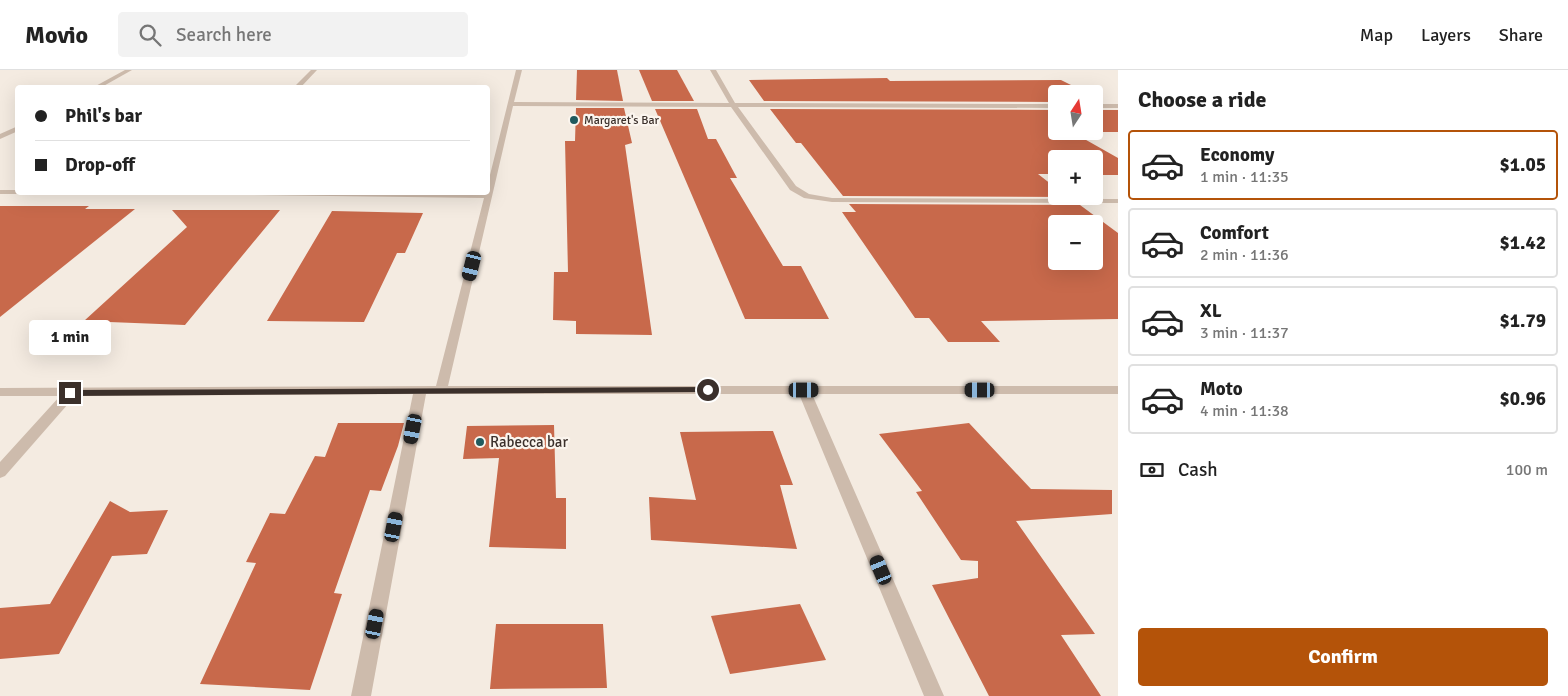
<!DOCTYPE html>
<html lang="en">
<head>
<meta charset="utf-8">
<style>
  :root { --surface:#fff; --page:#f2f2f2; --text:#222; --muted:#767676; --line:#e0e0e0; --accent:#b45309 }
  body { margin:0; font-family:Signika,sans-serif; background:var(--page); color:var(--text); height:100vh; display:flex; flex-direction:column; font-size:19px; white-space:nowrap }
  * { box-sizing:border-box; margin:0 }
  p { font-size:16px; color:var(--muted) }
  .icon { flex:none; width:28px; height:28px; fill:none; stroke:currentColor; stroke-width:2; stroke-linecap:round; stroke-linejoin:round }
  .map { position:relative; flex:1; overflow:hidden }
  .panel { display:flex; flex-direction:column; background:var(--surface); width:450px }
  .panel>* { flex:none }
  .top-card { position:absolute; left:15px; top:15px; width:475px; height:110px; border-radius:5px; box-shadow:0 5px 20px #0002; display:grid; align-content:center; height:110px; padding:0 20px; background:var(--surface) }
  .needle { width:32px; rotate:12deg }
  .buttons { position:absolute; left:1048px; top:15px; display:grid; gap:10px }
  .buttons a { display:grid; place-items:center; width:55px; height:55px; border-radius:5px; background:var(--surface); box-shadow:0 5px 20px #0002; font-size:25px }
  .end { position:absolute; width:22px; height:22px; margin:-11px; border:6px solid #3b302b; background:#fff; box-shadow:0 0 0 2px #fff }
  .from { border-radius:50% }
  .bubble { position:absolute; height:35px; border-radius:5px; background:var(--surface); box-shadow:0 5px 20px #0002; font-size:16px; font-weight:700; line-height:35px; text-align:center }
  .car { position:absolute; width:15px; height:30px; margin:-15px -8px; border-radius:6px; box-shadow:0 0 4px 1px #0007; background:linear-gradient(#222 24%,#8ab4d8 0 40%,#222 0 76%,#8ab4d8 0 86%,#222 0) }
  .top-card b { display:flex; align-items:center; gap:18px; height:48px; font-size:19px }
  .top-card b+b { border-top:1px solid var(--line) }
  .top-card i { width:12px; height:12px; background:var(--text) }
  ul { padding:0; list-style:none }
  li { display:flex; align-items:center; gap:15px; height:70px; margin:0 10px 8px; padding:0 10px; border:2px solid var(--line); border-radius:5px }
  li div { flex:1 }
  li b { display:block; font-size:19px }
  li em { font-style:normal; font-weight:700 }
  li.on { border-color:var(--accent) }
  li>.icon { width:45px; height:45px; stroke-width:1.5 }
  h2 { padding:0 20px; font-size:22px; line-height:60px }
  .pay { display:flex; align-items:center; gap:12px; height:55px; padding:0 20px; font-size:19px }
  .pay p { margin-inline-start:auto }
  .cta { display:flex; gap:10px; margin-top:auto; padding:10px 20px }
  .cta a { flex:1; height:58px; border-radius:5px; background:var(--accent); color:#fff; font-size:20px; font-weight:700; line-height:58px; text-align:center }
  header { display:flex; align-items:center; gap:30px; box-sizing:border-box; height:70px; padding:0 25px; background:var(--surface); border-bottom:1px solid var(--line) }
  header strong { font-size:24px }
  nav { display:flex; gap:28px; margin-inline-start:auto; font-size:18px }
  .search { width:350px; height:45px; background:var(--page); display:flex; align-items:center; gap:12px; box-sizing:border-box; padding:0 18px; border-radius:5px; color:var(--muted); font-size:19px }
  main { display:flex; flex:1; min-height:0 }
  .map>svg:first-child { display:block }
</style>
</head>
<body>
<header>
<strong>Movio</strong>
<div class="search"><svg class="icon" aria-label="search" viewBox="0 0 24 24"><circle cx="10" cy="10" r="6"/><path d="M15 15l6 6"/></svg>Search here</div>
<nav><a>Map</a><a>Layers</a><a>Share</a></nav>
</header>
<main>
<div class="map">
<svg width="1118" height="626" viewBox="0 0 1118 626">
  <rect width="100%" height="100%" fill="#f4ebe1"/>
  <!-- building -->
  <g fill="#c8694b" fill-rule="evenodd">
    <polygon points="577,0 617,0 623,31 576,30"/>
    <polygon points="639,0 677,0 694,31 652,31"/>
    <polygon points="887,8 890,11 1061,10 1089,24 1056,24 1056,32 764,31 749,10"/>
    <polygon points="576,38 624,38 632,73 625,75 652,265 576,264 576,251 553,250 554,202 568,202 565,71 575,71"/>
    <polygon points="655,39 697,39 708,69 716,69 737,108 730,108 783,196 801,196 829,249 745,249"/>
    <polygon points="770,39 1056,40 1056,61 1094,61 1094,40 1118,40 1118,62 1072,62 1118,88 1118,105 1094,105 1094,89 1056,89 1056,104 1038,104 1056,118 1056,126 1069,127 843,126 801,73 796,73"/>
    <path d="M 849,134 L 1080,135 L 1118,163 L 1118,249 L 981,251 L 1000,272 L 948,272 L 929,248 L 915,248 L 842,142 L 856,142 ZM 1056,154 L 1094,154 L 1094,191 L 1056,191 Z"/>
    <polygon points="0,136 89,136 85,139 135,139 0,247"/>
    <polygon points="172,140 280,140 185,255 84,251 187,157"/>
    <polygon points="332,141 423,143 405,183 397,183 364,252 267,251"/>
    <polygon points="338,353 404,353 398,376 381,421 370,420 334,523 342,524 310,620 200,614 256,493 246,492 270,443 285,444 315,386 325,387"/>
    <polygon points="969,353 1031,419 1112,420 1112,444 1016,451 1095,564 1061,565 1101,626 989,626 932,515 978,508 978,491 961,490 916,422 922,421 879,364"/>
    <polygon points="554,355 556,428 566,428 566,479 489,477 499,388 463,389 467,356"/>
    <polygon points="773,361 793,415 780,415 797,479 651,470 649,427 696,430 680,362"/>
    <polygon points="110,431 130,442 168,440 147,484 112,486 59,584 0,589 0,538 50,534"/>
    <polygon points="800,534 826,590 730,604 711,546"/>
    <polygon points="496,554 603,554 607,618 490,619"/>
  </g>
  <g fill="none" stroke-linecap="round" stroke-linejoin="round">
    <!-- minor -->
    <g fill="#cdbbac" fill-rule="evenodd">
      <polygon points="125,0 132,0 100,18 92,18"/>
      <polygon points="311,0 317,0 300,18 293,18"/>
      <polygon points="516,0 522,0 514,32 729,33 710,0 716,0 735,33 1056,34 1056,38 738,37 796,116 809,124 832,128 1118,129 1118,133 832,132 804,128 790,120 731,37 513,36 448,316 1118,316 1118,324 812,324 944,626 924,626 799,324 426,324 371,626 351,626 413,324 75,326 5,406 0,408 0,392 60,326 0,326 0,318 436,316 484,128 184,124 180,122 485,123 488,122 488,113"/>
      <rect x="1094" y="34" width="24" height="4"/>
      <polygon points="18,56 18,61 0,69 0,64"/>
      <polygon points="0,120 18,120 18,122 22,122 18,124 0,124"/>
    </g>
  </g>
  <!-- route -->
  <polygon fill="#3b302b" points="708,317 712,320 711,322 70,326 66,323 70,320"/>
  <!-- markers -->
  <g fill="#1f5a5e" stroke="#fbf5ee" stroke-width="2">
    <circle cx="574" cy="50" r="5"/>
    <circle cx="480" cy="372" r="5"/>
  </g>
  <g text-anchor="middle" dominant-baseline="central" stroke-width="4.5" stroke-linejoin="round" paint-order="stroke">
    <!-- far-poi labels -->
    <g font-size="12" fill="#3b302b" stroke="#fbf5ee" text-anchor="start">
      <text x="584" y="50">Margaret's Bar</text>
    </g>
    <!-- poi labels -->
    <g font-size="15" fill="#3b302b" stroke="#fbf5ee" text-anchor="start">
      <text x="490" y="372">Rabecca bar</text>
    </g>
  </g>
</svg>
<div class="buttons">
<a><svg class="needle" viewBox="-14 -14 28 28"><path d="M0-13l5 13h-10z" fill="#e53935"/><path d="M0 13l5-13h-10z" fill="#767676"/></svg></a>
<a>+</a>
<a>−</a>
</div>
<i class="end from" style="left:708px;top:320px"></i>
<i class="end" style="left:70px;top:323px"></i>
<div class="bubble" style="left:29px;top:250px;width:82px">1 min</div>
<i class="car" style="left:472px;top:196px;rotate:194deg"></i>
<i class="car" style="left:804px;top:320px;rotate:90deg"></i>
<i class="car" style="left:980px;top:320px;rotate:270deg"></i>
<i class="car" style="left:413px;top:359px;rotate:191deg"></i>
<i class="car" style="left:394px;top:457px;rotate:11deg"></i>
<i class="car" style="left:881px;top:500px;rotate:337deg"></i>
<i class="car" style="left:375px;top:554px;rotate:11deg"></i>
<div class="top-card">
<b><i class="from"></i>Phil's bar</b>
<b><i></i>Drop-off</b>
</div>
</div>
<section class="panel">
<h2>Choose a ride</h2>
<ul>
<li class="on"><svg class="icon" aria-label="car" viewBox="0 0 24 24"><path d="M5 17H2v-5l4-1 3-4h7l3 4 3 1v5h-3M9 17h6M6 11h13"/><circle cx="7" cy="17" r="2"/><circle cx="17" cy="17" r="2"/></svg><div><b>Economy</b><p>1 min · 11:35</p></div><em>$1.05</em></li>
<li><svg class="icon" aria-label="car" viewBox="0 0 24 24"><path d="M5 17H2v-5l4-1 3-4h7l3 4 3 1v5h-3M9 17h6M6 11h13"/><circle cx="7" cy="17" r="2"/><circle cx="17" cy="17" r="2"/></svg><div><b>Comfort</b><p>2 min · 11:36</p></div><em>$1.42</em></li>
<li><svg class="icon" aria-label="car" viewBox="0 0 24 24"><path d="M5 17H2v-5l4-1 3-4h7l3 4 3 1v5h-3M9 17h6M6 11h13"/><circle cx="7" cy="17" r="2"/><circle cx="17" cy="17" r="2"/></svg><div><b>XL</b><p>3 min · 11:37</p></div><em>$1.79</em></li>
<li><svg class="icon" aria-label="car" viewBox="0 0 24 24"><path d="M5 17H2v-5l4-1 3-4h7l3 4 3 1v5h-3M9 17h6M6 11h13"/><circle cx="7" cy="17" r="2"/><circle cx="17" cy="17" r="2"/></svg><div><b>Moto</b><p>4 min · 11:38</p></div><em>$0.96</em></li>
</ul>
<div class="pay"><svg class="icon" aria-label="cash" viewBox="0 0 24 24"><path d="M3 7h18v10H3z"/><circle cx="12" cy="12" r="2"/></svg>Cash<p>100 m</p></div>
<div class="cta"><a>Confirm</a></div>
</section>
</main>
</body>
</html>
